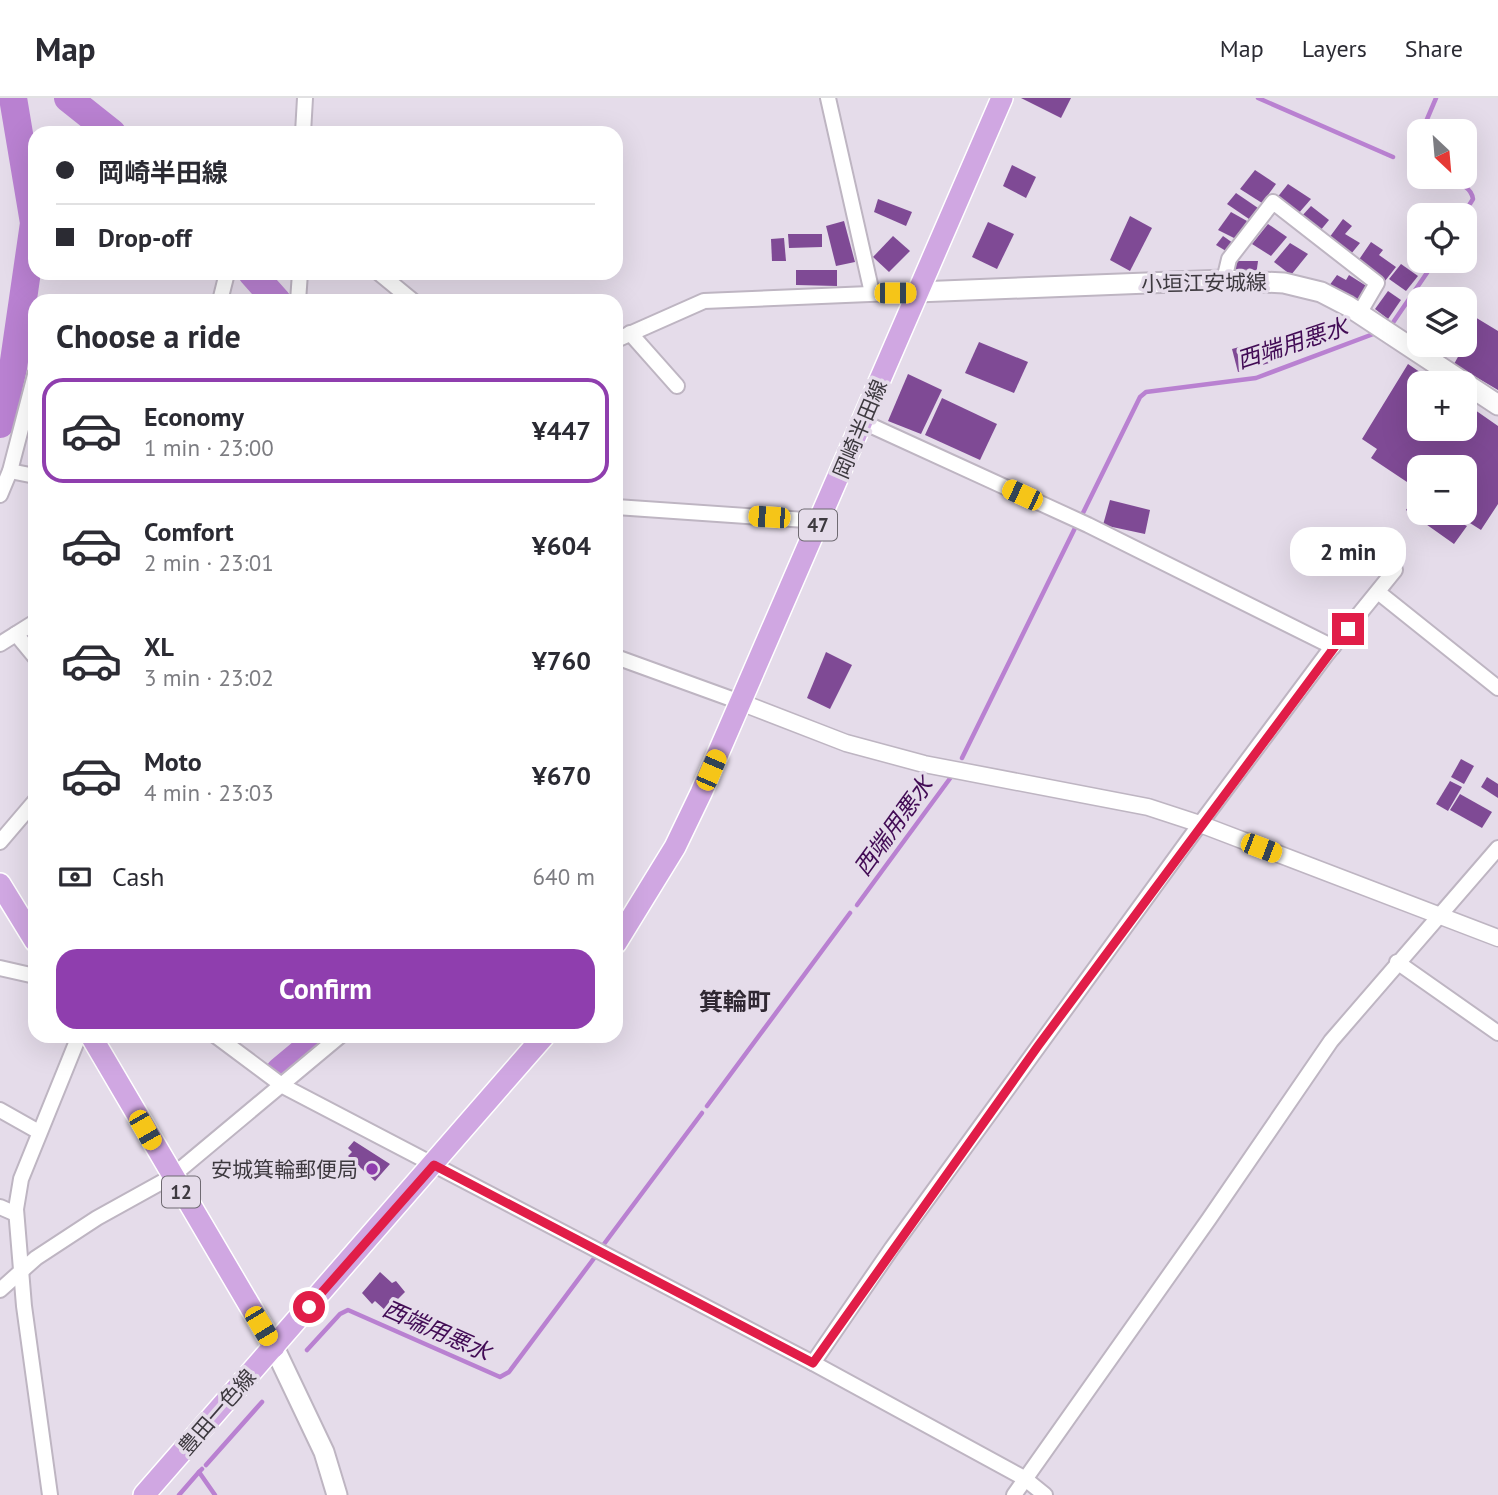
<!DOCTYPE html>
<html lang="en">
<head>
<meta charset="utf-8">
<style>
  :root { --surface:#fff; --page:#f7f7f7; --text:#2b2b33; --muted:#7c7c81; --line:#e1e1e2; --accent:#8f3eae }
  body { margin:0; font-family:"PT Sans","Noto Sans JP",sans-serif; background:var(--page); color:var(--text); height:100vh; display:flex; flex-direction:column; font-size:26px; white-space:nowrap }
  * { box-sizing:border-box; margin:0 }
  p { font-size:23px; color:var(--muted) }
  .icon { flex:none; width:38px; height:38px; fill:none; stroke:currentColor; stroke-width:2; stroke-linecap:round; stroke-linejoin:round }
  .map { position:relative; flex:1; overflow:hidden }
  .drawer { position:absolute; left:28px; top:196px; width:595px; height:749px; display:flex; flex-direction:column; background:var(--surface); border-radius:21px; box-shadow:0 7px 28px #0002 }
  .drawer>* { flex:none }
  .hud { position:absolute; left:28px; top:28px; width:595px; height:154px; border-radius:21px; box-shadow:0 7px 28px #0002; display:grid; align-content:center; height:154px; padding:0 28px; background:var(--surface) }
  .needle { width:46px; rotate:154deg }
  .tools { position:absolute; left:1407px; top:21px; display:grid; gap:14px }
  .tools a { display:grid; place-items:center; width:70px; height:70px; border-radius:14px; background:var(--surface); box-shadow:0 7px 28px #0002; font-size:35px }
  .end { position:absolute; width:32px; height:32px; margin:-16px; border:9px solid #e11d48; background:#fff; box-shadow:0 0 0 4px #fff }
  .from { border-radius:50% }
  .bubble { position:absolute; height:49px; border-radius:21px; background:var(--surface); box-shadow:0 7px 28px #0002; font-size:23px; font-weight:700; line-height:49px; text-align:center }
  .car { position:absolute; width:21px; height:42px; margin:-21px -10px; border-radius:9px; box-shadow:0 0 5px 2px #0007; background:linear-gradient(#f5c518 24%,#345 0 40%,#f5c518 0 76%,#345 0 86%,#f5c518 0) }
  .hud b { display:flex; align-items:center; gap:24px; height:66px; font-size:26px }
  .hud b+b { border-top:2px solid var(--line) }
  .hud i { width:18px; height:18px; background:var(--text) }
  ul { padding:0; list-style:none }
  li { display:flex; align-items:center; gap:21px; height:105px; margin:0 14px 10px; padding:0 14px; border:4px solid transparent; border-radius:21px }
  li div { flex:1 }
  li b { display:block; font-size:26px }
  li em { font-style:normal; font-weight:700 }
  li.selected { border-color:var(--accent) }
  li>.icon { width:63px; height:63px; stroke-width:1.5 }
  h2 { padding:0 28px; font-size:32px; line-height:84px }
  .pay { display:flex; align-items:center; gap:18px; height:77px; padding:0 28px; font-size:26px }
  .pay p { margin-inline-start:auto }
  .primary-button { display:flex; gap:14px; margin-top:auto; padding:14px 28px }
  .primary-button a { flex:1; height:80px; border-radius:21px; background:var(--accent); color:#fff; font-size:28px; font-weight:700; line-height:80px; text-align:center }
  header { display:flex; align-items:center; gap:42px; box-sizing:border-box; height:98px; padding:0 35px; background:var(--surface); border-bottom:2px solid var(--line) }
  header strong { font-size:33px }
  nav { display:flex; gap:38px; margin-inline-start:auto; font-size:24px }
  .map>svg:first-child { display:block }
</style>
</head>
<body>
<header>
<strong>Map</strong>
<nav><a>Map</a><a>Layers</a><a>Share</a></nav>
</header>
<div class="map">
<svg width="1498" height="1397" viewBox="0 0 1498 1397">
  <rect width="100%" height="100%" fill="#e5dcea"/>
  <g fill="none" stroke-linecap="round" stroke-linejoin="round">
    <!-- stream -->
    <g stroke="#b981d1" stroke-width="4.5">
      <polyline points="1258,0 1393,59"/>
      <polyline points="1422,33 1436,0"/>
      <polyline points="1419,39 1411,58 1419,68"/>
      <path d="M 1443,79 C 1455,84 1471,87 1473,101 L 1463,117"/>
      <polyline points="1390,229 1435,163"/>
      <polyline points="1081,419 1140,299 1146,294 1256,280 1376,235"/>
      <polyline points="962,660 1076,428"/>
      <polyline points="857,807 954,675"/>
      <polyline points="707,1008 850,815"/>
      <polyline points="604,1146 702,1015"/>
      <polyline points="307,1252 340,1216 348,1212 500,1279 509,1274 595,1159"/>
      <polyline points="206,1367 262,1304"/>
      <polyline points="202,1371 199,1374 215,1397"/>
      <polyline points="179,1397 199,1374"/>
    </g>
    <!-- river -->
    <g stroke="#b981d1" stroke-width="28">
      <polyline points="68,0 112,35"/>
      <polyline points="252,175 277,203"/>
      <polyline points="0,326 13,270 34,125 13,0"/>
      <polyline points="280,973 322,938"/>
    </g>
  </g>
  <!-- building -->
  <g fill="#7f4a95">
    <polygon points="1021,0 1071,0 1061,20"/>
    <polygon points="1012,67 1036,79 1026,100 1003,88"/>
    <polygon points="1255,72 1276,86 1262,105 1240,91"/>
    <polygon points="1288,86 1311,101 1298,116 1276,101"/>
    <polygon points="1236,95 1258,110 1249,121 1227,106"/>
    <polygon points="878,101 912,114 906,128 874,114"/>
    <polygon points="1311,108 1329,122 1320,133 1301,119"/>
    <polygon points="1231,114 1247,123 1236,141 1218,132"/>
    <polygon points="1130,118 1152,130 1130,173 1110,162"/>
    <polygon points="1343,121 1352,128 1345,136 1360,145 1351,156 1329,140"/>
    <polygon points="844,123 855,164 836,168 826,128"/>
    <polygon points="988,124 1014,136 997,171 972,159"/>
    <polygon points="1268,126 1287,139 1271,158 1252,146"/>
    <polygon points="788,136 822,136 822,149 789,150"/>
    <polygon points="893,138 910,153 889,174 873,159"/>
    <polygon points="1223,138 1233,145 1226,153 1216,147"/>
    <polygon points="784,140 786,163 772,163 771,141"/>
    <polygon points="1371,144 1383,152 1379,157 1396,169 1385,183 1358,163"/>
    <polygon points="1290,145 1308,156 1291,177 1274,164"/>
    <polygon points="1233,163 1258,163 1256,178 1232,178"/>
    <polygon points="1401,166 1418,178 1406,193 1389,181"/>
    <polygon points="796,172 837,172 837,188 796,187"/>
    <polygon points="1337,177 1346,182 1349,177 1368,189 1356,206 1326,192"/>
    <polygon points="1388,193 1401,202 1388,221 1375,211"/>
    <polygon points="1465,213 1498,233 1498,292 1454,266 1468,241 1465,239"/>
    <polygon points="1419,222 1419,247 1436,247 1430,256 1407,240"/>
    <polygon points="1268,241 1276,263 1238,274 1232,251"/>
    <polygon points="979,244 1028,264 1014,295 965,275"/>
    <polygon points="1408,266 1436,285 1419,285 1419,331 1465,331 1465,305 1498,328 1498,406 1481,432 1462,420 1459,424 1467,428 1454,446 1406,412 1417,397 1419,415 1445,415 1453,420 1456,415 1465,415 1465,369 1419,369 1419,392 1371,360 1377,351 1362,341"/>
    <polygon points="908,276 942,292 921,336 888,323"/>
    <polygon points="942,300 997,326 980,362 925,337"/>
    <polygon points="1110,402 1150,412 1145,436 1103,427"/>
    <polygon points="826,554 852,567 830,611 807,600"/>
    <polygon points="1461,661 1474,668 1464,686 1451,679"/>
    <polygon points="1487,679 1498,686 1498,700 1481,689"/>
    <polygon points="1450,683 1462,689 1448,713 1436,706"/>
    <polygon points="1460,696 1492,714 1482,730 1450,712"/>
    <polygon points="354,1043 390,1066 375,1083 348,1058 352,1054 348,1050"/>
    <polygon points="380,1174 392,1185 396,1183 405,1194 386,1213 375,1203 372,1206 362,1195"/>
  </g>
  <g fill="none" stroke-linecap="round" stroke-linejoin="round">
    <defs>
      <g id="minor">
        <polyline points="828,0 872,195"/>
        <polyline points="303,35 305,0"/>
        <polyline points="379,175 413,203"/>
        <polyline points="1224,182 1229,161 1273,104 1377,185 1360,214"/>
        <polyline points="220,203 227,175"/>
        <polyline points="298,203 300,175"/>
        <polyline points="630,235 677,288"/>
        <polyline points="616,242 704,203 917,194"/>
        <polyline points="863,324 1088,427 1333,549"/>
        <polyline points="10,373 35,378"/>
        <polyline points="0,397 10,373 35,277"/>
        <polyline points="616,409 820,423"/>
        <polyline points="1378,494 1498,590"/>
        <polyline points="16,536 35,559"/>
        <polyline points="0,546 35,524"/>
        <polyline points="616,559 740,604"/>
        <polyline points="0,744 35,703"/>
        <polyline points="1397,864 1498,935"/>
        <polyline points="0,870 35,878"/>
        <polyline points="216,938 283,988 813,1265 1024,1380 1045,1397"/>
        <polyline points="0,1012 39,1034"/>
        <polyline points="0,1109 16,1116"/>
        <polyline points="0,1192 36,1160 97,1120 171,1079 340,938"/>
        <polyline points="813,1265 892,1150 1200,726 1326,557 1395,472"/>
        <polyline points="50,1397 24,1208 16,1111 21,1081 79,938"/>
        <polyline points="1014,1397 1209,1121 1331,943 1498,750"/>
      </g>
      <polyline id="tertiary" points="740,604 846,645 924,666 1148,709 1200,726 1498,840"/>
      <g id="secondary">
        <polyline points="917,194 1224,182 1284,185 1321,194 1348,208 1498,307"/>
        <polyline points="274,1249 324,1354 337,1397"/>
      </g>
      <g id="primary">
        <polyline points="0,786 35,843"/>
        <polyline points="616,845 675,749 701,695 1002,0"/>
        <polyline points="91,938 274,1249"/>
        <polyline points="144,1397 544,938"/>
      </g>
    </defs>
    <!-- minor casing -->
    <use href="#minor" stroke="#beb5c2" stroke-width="18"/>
    <!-- tertiary casing -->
    <use href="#tertiary" stroke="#beb5c2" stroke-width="19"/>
    <!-- secondary casing -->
    <use href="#secondary" stroke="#beb5c2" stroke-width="23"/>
    <!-- primary casing -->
    <use href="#primary" stroke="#fff" stroke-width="24"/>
    <!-- minor -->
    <use href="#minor" stroke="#fff" stroke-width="14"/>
    <!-- tertiary -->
    <use href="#tertiary" stroke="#fff" stroke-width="16"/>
    <!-- secondary -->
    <use href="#secondary" stroke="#fff" stroke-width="19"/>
    <!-- primary -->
    <use href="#primary" stroke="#d0a7e2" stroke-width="21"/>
  </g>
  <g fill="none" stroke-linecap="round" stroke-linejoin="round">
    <!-- route -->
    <polyline stroke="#e11d48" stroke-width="9" points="309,1209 434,1067 813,1265 1038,948 1348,531"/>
  </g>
  <!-- markers -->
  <circle fill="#8f3eae" stroke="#e5dcea" stroke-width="2.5" cx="372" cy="1071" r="7"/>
  <g text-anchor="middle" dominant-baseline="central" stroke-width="7" stroke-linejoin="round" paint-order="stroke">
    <!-- shield labels -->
    <g fill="#e5dcea" stroke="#6f6a72" stroke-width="2">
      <rect x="799" y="411.5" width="38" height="31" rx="5"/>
      <rect x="162" y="1078.5" width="38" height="31" rx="5"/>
    </g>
    <g font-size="19" font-weight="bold" fill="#3d393f">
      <text x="818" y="427">47</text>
      <text x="181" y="1094">12</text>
    </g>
    <!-- street labels -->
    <g font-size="21" fill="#3d393f" stroke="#e5dcea">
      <text transform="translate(1204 185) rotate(-1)">小垣江安城線</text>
      <text transform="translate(860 331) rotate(-67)">岡崎半田線</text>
      <text transform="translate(217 1314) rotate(-49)">豊田一色線</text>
    </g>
    <!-- poi labels -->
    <g font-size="21" fill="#3d393f" stroke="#e5dcea" text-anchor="end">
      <text x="358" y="1071">安城箕輪郵便局</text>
    </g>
    <!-- water labels -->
    <g font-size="23" font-style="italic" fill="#420b55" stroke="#e5dcea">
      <text transform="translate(1292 245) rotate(-18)">西端用悪水</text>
      <text transform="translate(893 728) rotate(-54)">西端用悪水</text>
      <text transform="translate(437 1232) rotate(24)">西端用悪水</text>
    </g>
    <!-- quarter labels -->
    <g font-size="24" font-weight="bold" fill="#2f2832" stroke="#e5dcea">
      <text x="735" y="903">箕輪町</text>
    </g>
  </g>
</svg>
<div class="tools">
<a><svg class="needle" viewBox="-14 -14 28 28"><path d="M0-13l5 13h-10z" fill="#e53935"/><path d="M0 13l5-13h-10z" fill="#7c7c81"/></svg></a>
<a><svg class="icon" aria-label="locate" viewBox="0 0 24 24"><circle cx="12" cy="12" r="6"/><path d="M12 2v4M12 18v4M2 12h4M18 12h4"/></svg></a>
<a><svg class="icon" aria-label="layers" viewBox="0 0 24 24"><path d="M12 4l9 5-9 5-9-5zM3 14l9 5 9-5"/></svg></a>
<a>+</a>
<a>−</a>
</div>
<i class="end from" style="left:309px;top:1209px"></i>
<i class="end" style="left:1348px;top:531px"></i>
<div class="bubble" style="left:1290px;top:429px;width:116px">2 min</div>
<i class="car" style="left:895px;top:195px;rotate:90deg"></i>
<i class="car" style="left:1022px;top:397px;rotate:295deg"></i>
<i class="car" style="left:769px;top:419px;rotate:274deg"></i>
<i class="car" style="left:711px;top:672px;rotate:23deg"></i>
<i class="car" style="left:1261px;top:750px;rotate:111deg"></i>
<i class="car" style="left:145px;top:1032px;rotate:150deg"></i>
<i class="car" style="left:261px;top:1228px;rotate:149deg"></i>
<div class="hud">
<b><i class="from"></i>岡崎半田線</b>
<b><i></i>Drop-off</b>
</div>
<section class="drawer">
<h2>Choose a ride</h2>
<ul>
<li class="selected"><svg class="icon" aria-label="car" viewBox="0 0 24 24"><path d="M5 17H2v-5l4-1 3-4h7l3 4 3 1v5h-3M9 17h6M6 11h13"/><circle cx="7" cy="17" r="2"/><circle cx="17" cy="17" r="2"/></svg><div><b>Economy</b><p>1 min · 23:00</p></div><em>¥447</em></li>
<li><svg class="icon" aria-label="car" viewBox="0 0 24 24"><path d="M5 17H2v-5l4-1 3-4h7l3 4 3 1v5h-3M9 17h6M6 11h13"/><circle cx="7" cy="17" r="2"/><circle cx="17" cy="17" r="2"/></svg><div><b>Comfort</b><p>2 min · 23:01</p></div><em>¥604</em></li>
<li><svg class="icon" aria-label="car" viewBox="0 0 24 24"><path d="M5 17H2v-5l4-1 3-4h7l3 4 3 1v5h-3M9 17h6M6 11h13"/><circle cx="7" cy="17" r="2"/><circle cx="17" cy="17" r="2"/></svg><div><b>XL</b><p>3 min · 23:02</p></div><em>¥760</em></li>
<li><svg class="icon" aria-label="car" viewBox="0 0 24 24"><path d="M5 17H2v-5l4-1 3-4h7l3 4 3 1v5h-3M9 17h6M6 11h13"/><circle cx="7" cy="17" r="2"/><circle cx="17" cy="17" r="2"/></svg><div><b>Moto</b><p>4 min · 23:03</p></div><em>¥670</em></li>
</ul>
<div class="pay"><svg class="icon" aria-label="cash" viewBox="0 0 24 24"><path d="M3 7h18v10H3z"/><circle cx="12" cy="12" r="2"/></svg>Cash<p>640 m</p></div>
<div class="primary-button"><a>Confirm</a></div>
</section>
</div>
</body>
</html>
